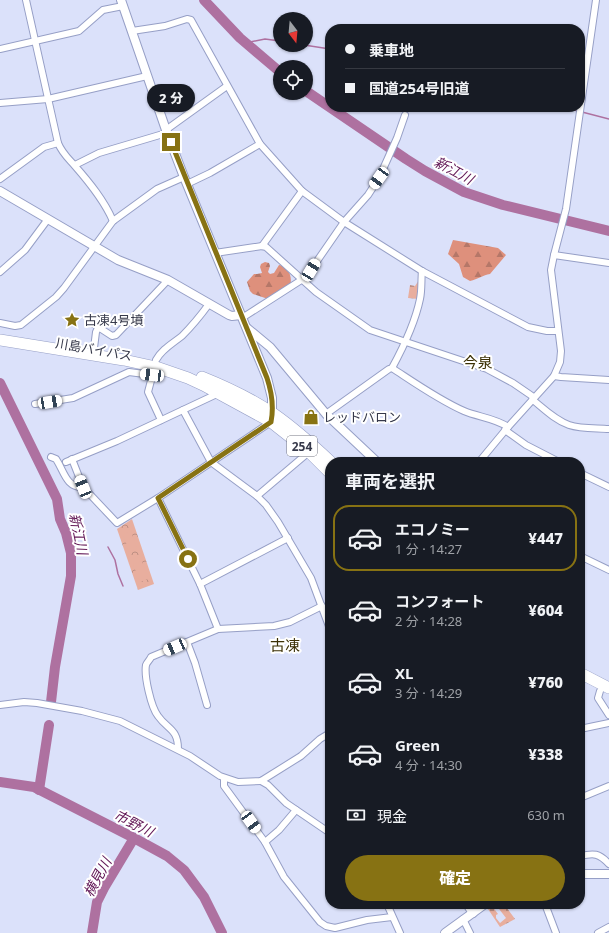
<!DOCTYPE html>
<html lang="ja">
<head>
<meta charset="utf-8">
<style>
  :root { --surface:#171b24; --page:#242831; --text:#f1f3f6; --muted:#9ea1a6; --line:#363941; --accent:#877213 }
  body { margin:0; font-family:"Noto Sans","Noto Sans JP",sans-serif; background:var(--page); color:var(--text); height:100vh; display:flex; flex-direction:column; font-size:15px; white-space:nowrap }
  * { box-sizing:border-box; margin:0 }
  p { font-size:13px; color:var(--muted) }
  .icon { flex:none; width:22px; height:22px; fill:none; stroke:currentColor; stroke-width:2; stroke-linecap:round; stroke-linejoin:round }
  .map { position:relative; flex:1; overflow:hidden }
  .details { position:absolute; left:325px; top:457px; width:260px; height:452px; display:flex; flex-direction:column; background:var(--surface); border-radius:16px; box-shadow:0 1px 3px #0004 }
  .details>* { flex:none }
  .guide { position:absolute; left:325px; top:24px; width:260px; height:88px; border-radius:16px; box-shadow:0 1px 3px #0004; display:grid; align-content:center; height:88px; padding:0 20px; background:var(--surface) }
  .needle { width:26px; rotate:164deg }
  .buttons { position:absolute; left:273px; top:12px; display:grid; gap:8px }
  .buttons a { display:grid; place-items:center; width:40px; height:40px; border-radius:50%; background:var(--surface); box-shadow:0 1px 3px #0004; font-size:20px }
  .end { position:absolute; width:18px; height:18px; margin:-9px; border:5px solid #877213; background:#fff; box-shadow:0 0 0 2px #fff }
  .from { border-radius:50% }
  .bubble { position:absolute; height:28px; border-radius:14px; background:var(--surface); box-shadow:0 1px 3px #0004; font-size:13px; font-weight:800; line-height:28px; text-align:center }
  .car { position:absolute; width:12px; height:24px; margin:-12px -6px; border-radius:5px; box-shadow:0 0 3px 1px #0007; background:linear-gradient(#fff 24%,#345 0 40%,#fff 0 76%,#345 0 86%,#fff 0) }
  .guide b { display:flex; align-items:center; gap:14px; height:38px; font-size:15px }
  .guide b+b { border-top:1px solid var(--line) }
  .guide i { width:10px; height:10px; background:var(--text) }
  ul { padding:0; list-style:none }
  li { display:flex; align-items:center; gap:12px; height:66px; margin:0 8px 6px; padding:0 12px; border:2px solid transparent; border-radius:16px }
  li div { flex:1 }
  li b { display:block; font-size:15px }
  li em { font-style:normal; font-weight:800 }
  li.current { border-color:var(--accent) }
  li>.icon { width:36px; height:36px; stroke-width:1.5 }
  h2 { padding:0 20px; font-size:18px; line-height:48px }
  .pay { display:flex; align-items:center; gap:10px; height:44px; padding:0 20px; font-size:15px }
  .pay p { margin-inline-start:auto }
  .primary-button { display:flex; gap:8px; margin-top:auto; padding:8px 20px }
  .primary-button a { flex:1; height:46px; border-radius:24px; background:var(--accent); color:#fff; font-size:16px; font-weight:800; line-height:46px; text-align:center }
  .map>svg:first-child { display:block }
</style>
</head>
<body>
<div class="map">
<svg width="609" height="933" viewBox="0 0 609 933">
  <defs>
    <pattern id="forest-firs" width="22" height="20" patternUnits="userSpaceOnUse"><rect width="22" height="20" fill="#de907c"/><path d="M5 1l3.5 6h-7zM16 11l3.5 6h-7z" fill="#b57768"/></pattern>
    <pattern id="cemetery-stones" width="16" height="16" patternUnits="userSpaceOnUse"><rect width="16" height="16" fill="#e8ae9e"/><path d="M2 7V4a2 2 0 0 1 4 0v3zM10 15v-3a2 2 0 0 1 4 0v3z" fill="#bd8f83"/></pattern>
    <pattern id="park-crowns" width="20" height="18" patternUnits="userSpaceOnUse"><rect width="20" height="18" fill="#e8ae9e"/><path d="M2 6a3 3 0 1 1 6 0M12 15a3 3 0 1 1 6 0" fill="none" stroke="#bd8f83"/></pattern>
  </defs>
  <rect width="100%" height="100%" fill="#dbe1fa"/>
  <!-- forest -->
  <g fill="url(#forest-firs)">
    <path d="M 453,240 L 498,248 L 506,255 L 490,274 C 483,275 478,279 470,281 L 463,277 L 459,264 L 448,254 Z"/>
    <path d="M 265,262 L 269,263 L 270,266 L 268,272 L 270,274 L 274,273 L 279,265 C 288,266 293,277 290,285 L 268,299 L 253,294 L 250,291 L 247,282 L 254,274 L 257,274 L 262,273 L 260,267 L 261,264 Z"/>
  </g>
  <!-- cemetery -->
  <g fill="url(#cemetery-stones)">
    <polygon points="419,280 418,299 408,298 410,285 415,286"/>
    <polygon points="498,904 504,904 515,919 500,927 488,909 492,906 498,914 496,915 496,918 500,923 506,918 496,905"/>
  </g>
  <!-- park -->
  <polygon fill="url(#park-crowns)" points="132,519 154,584 138,590 117,529"/>
  <!-- pitch -->
  <g fill="#e8ae9e">
    <polygon points="131,531 137,549 129,552 123,534"/>
    <polygon points="142,561 148,579 140,582 133,564"/>
  </g>
  <g fill="none" stroke-linecap="round" stroke-linejoin="round">
    <!-- stream -->
    <g stroke="#ae71a0" stroke-width="1.5">
      <polyline points="245,43 265,39 280,41"/>
      <polyline points="304,45 330,49"/>
      <polyline points="564,107 578,111"/>
      <polyline points="582,112 609,119"/>
      <polyline points="108,547 115,560 118,574 123,586"/>
    </g>
    <!-- river -->
    <g stroke="#ae71a0" stroke-width="10">
      <polyline points="204,0 240,38 280,72"/>
      <polyline points="306,91 406,159 425,171 464,192 503,205 609,231"/>
      <polyline points="0,383 57,499 60,519 66,533 71,553 71,576 55,667 51,702"/>
      <polyline points="0,782 34,787 134,838 167,856 184,870 204,897 222,933"/>
      <polyline points="39,790 49,725"/>
      <polyline points="92,933 97,902 104,888 134,838"/>
    </g>
    <defs>
      <g id="street">
        <path d="M 26,0 L 58,143 C 62,153 68,158 75,166 C 89,182 104,200 113,221"/>
        <polyline points="132,31 165,26 187,19 191,20 260,144 302,191 344,222 422,271 528,327 547,331 558,331"/>
        <polyline points="0,49 79,31 103,10 123,6"/>
        <polyline points="0,103 48,99 147,76"/>
        <polyline points="75,165 99,153 163,134 170,127 227,86"/>
        <polyline points="0,179 44,147 58,143"/>
        <polyline points="187,184 210,173 260,144"/>
        <polyline points="262,246 302,191"/>
        <path d="M 215,253 L 262,246 L 266,247 L 316,292 L 370,330 L 487,369 L 513,383 L 532,396 L 533,400 C 544,409 555,420 569,425 C 581,429 596,428 609,429"/>
        <polyline points="554,255 609,263"/>
        <polyline points="0,272 25,250 48,219"/>
        <polyline points="242,318 306,277 344,222 368,195 379,178 397,138 405,115"/>
        <polyline points="0,323 15,326 21,325 56,297 64,288 113,221 157,189 184,177"/>
        <polyline points="92,323 112,336 116,335 168,280"/>
        <polyline points="94,348 96,332 98,328"/>
        <path d="M 156,360 C 162,349 172,344 182,336 C 192,326 201,315 209,304"/>
        <path d="M 392,368 C 415,383 439,400 464,411 C 478,417 495,418 508,427"/>
        <polyline points="153,373 148,392 161,420"/>
        <polyline points="554,376 561,377 609,380"/>
        <polyline points="35,404 73,398 129,372 152,375"/>
        <polyline points="183,410 211,462 257,496 266,505 278,522 311,578 330,629"/>
        <path d="M 326,414 L 389,369 L 392,368 C 404,346 415,323 420,299 C 422,290 421,280 422,271"/>
        <polyline points="505,430 526,445 559,462"/>
        <path d="M 51,457 L 56,459 C 64,471 66,488 83,487"/>
        <polyline points="72,459 83,487 117,523 158,498 271,422"/>
        <polyline points="66,462 117,441 219,393"/>
        <polyline points="479,462 508,427 554,376 560,362 561,351 551,270 554,255 566,209 596,0"/>
        <polyline points="580,473 609,487"/>
        <polyline points="257,496 309,452"/>
        <polyline points="158,498 200,584 218,629"/>
        <polyline points="580,556 609,570"/>
        <polyline points="200,584 288,538"/>
        <polyline points="187,642 195,663 207,705"/>
        <polyline points="600,691 598,698 609,715"/>
        <polyline points="0,705 24,702 37,703 82,711 120,721 190,756 220,776 238,782 261,781 301,756 320,739 330,733"/>
        <polyline points="580,729 609,723"/>
        <path d="M 178,749 C 178,729 168,730 158,716 C 151,707 144,676 146,665 C 147,662 150,660 151,657 L 218,629 L 274,626 L 290,622 L 322,606"/>
        <polyline points="224,778 224,786 265,842 284,877 320,922 326,926 335,928 367,920 392,917"/>
        <polyline points="261,781 268,785 286,803 330,833"/>
        <polyline points="580,798 609,786"/>
        <polyline points="265,842 279,830 296,810"/>
        <path d="M 580,856 C 594,853 599,853 609,864"/>
        <polyline points="387,904 400,933"/>
        <polyline points="545,904 556,933"/>
        <polyline points="463,919 470,933"/>
        <polyline points="598,933 609,927"/>
      </g>
      <g id="secondary">
        <polyline points="121,0 166,130 184,177 267,378 272,398 272,417"/>
        <polyline points="0,191 118,260 168,280 229,315 232,316 241,315"/>
        <polyline points="247,328 270,347 326,414 377,462"/>
        <polyline points="580,874 609,874"/>
        <polyline points="467,904 473,913"/>
        <polyline points="445,933 485,904"/>
      </g>
      <g id="highway">
        <polyline points="0,340 124,360 156,367 188,378 203,385 271,422 309,452 330,473"/>
        <path d="M 202,377 C 227,387 252,399 274,414 C 294,428 313,445 331,462"/>
        <polyline points="580,673 609,688"/>
      </g>
    </defs>
    <!-- street casing -->
    <use href="#street" stroke="#969fc6" stroke-width="8"/>
    <!-- secondary casing -->
    <use href="#secondary" stroke="#969fc6" stroke-width="10"/>
    <!-- highway casing -->
    <use href="#highway" stroke="#969fc6" stroke-width="12"/>
    <!-- street -->
    <use href="#street" stroke="#fff" stroke-width="6"/>
    <!-- secondary -->
    <use href="#secondary" stroke="#fff" stroke-width="8"/>
    <!-- highway -->
    <use href="#highway" stroke="#fff" stroke-width="11"/>
  </g>
  <g fill="none" stroke-linecap="round" stroke-linejoin="round">
    <!-- route -->
    <path stroke="#877213" stroke-width="5" d="M 171,142 L 267,378 C 272,393 274,407 271,422 L 158,498 L 188,559"/>
  </g>
  <!-- icons -->
  <defs>
    <symbol id="sight-bare" viewBox="-9 -9 18 18"><path d="M0-6L1.8-2.2L6-1.7L2.9 1.2L3.7 5.4L0 3.3L-3.7 5.4L-2.9 1.2L-6-1.7L-1.8-2.2Z" fill="#877213" stroke="#fff" stroke-width="2.5" paint-order="stroke"/></symbol>
    <symbol id="shop-bare" viewBox="-9 -9 18 18"><path d="M-5-2.5h2.3a2.7 3.5 0 0 1 5.4 0H5L5.5 6h-11ZM-1.5-2.5h3a1.5 2.3 0 0 0-3 0Z" fill="#877213" stroke="#fff" stroke-width="2.5" paint-order="stroke"/></symbol>
  </defs>
  <g fill-rule="evenodd">
    <use href="#sight-bare" x="61" y="309" width="22" height="22"/>
    <use href="#shop-bare" x="300" y="406" width="22" height="22"/>
  </g>
  <g text-anchor="middle" dominant-baseline="central" stroke-width="4" stroke-linejoin="round" paint-order="stroke">
    <!-- shield labels -->
    <rect fill="#fff" stroke="#727480" stroke-width="1" x="287" y="436" width="30" height="20" rx="3"/>
    <g font-size="12" font-weight="bold" fill="#36394a">
      <text x="302" y="446">254</text>
    </g>
    <!-- poi labels -->
    <g font-size="13" fill="#36394a" stroke="#fff" text-anchor="start">
      <text x="84" y="320">古凍4号墳</text>
      <text x="323" y="417">レッドバロン</text>
    </g>
    <!-- street labels -->
    <g font-size="13" fill="#36394a" stroke="#fff">
      <text transform="translate(94 349) rotate(10)">川島バイパス</text>
    </g>
    <!-- water labels -->
    <g font-size="14" font-style="italic" fill="#611655" stroke="#fff">
      <text transform="translate(454 170) rotate(28)">新江川</text>
      <text transform="translate(79 534) rotate(78)">新江川</text>
      <text transform="translate(134 823) rotate(27)">市野川</text>
      <text transform="translate(97 877) rotate(-62)">横見川</text>
    </g>
    <!-- quarter labels -->
    <g font-size="15" fill="#3b3005" stroke="#fff">
      <text x="478" y="362">今泉</text>
      <text x="285" y="645">古凍</text>
    </g>
  </g>
</svg>
<div class="buttons">
<a><svg class="needle" viewBox="-14 -14 28 28"><path d="M0-13l5 13h-10z" fill="#e53935"/><path d="M0 13l5-13h-10z" fill="#9ea1a6"/></svg></a>
<a><svg class="icon" aria-label="locate" viewBox="0 0 24 24"><circle cx="12" cy="12" r="6"/><path d="M12 2v4M12 18v4M2 12h4M18 12h4"/></svg></a>
</div>
<i class="end from" style="left:188px;top:559px"></i>
<i class="end" style="left:171px;top:142px"></i>
<div class="bubble" style="left:147px;top:84px;width:48px">2 分</div>
<i class="car" style="left:379px;top:178px;rotate:216deg"></i>
<i class="car" style="left:311px;top:270px;rotate:31deg"></i>
<i class="car" style="left:152px;top:375px;rotate:277deg"></i>
<i class="car" style="left:50px;top:402px;rotate:81deg"></i>
<i class="car" style="left:83px;top:487px;rotate:338deg"></i>
<i class="car" style="left:175px;top:647px;rotate:247deg"></i>
<i class="car" style="left:251px;top:822px;rotate:144deg"></i>
<div class="guide">
<b><i class="from"></i>乗車地</b>
<b><i></i>国道254号旧道</b>
</div>
<section class="details">
<h2>車両を選択</h2>
<ul>
<li class="current"><svg class="icon" aria-label="car" viewBox="0 0 24 24"><path d="M5 17H2v-5l4-1 3-4h7l3 4 3 1v5h-3M9 17h6M6 11h13"/><circle cx="7" cy="17" r="2"/><circle cx="17" cy="17" r="2"/></svg><div><b>エコノミー</b><p>1 分 · 14:27</p></div><em>¥447</em></li>
<li><svg class="icon" aria-label="car" viewBox="0 0 24 24"><path d="M5 17H2v-5l4-1 3-4h7l3 4 3 1v5h-3M9 17h6M6 11h13"/><circle cx="7" cy="17" r="2"/><circle cx="17" cy="17" r="2"/></svg><div><b>コンフォート</b><p>2 分 · 14:28</p></div><em>¥604</em></li>
<li><svg class="icon" aria-label="car" viewBox="0 0 24 24"><path d="M5 17H2v-5l4-1 3-4h7l3 4 3 1v5h-3M9 17h6M6 11h13"/><circle cx="7" cy="17" r="2"/><circle cx="17" cy="17" r="2"/></svg><div><b>XL</b><p>3 分 · 14:29</p></div><em>¥760</em></li>
<li><svg class="icon" aria-label="car" viewBox="0 0 24 24"><path d="M5 17H2v-5l4-1 3-4h7l3 4 3 1v5h-3M9 17h6M6 11h13"/><circle cx="7" cy="17" r="2"/><circle cx="17" cy="17" r="2"/></svg><div><b>Green</b><p>4 分 · 14:30</p></div><em>¥338</em></li>
</ul>
<div class="pay"><svg class="icon" aria-label="cash" viewBox="0 0 24 24"><path d="M3 7h18v10H3z"/><circle cx="12" cy="12" r="2"/></svg>現金<p>630 m</p></div>
<div class="primary-button"><a>確定</a></div>
</section>
</div>
</body>
</html>
